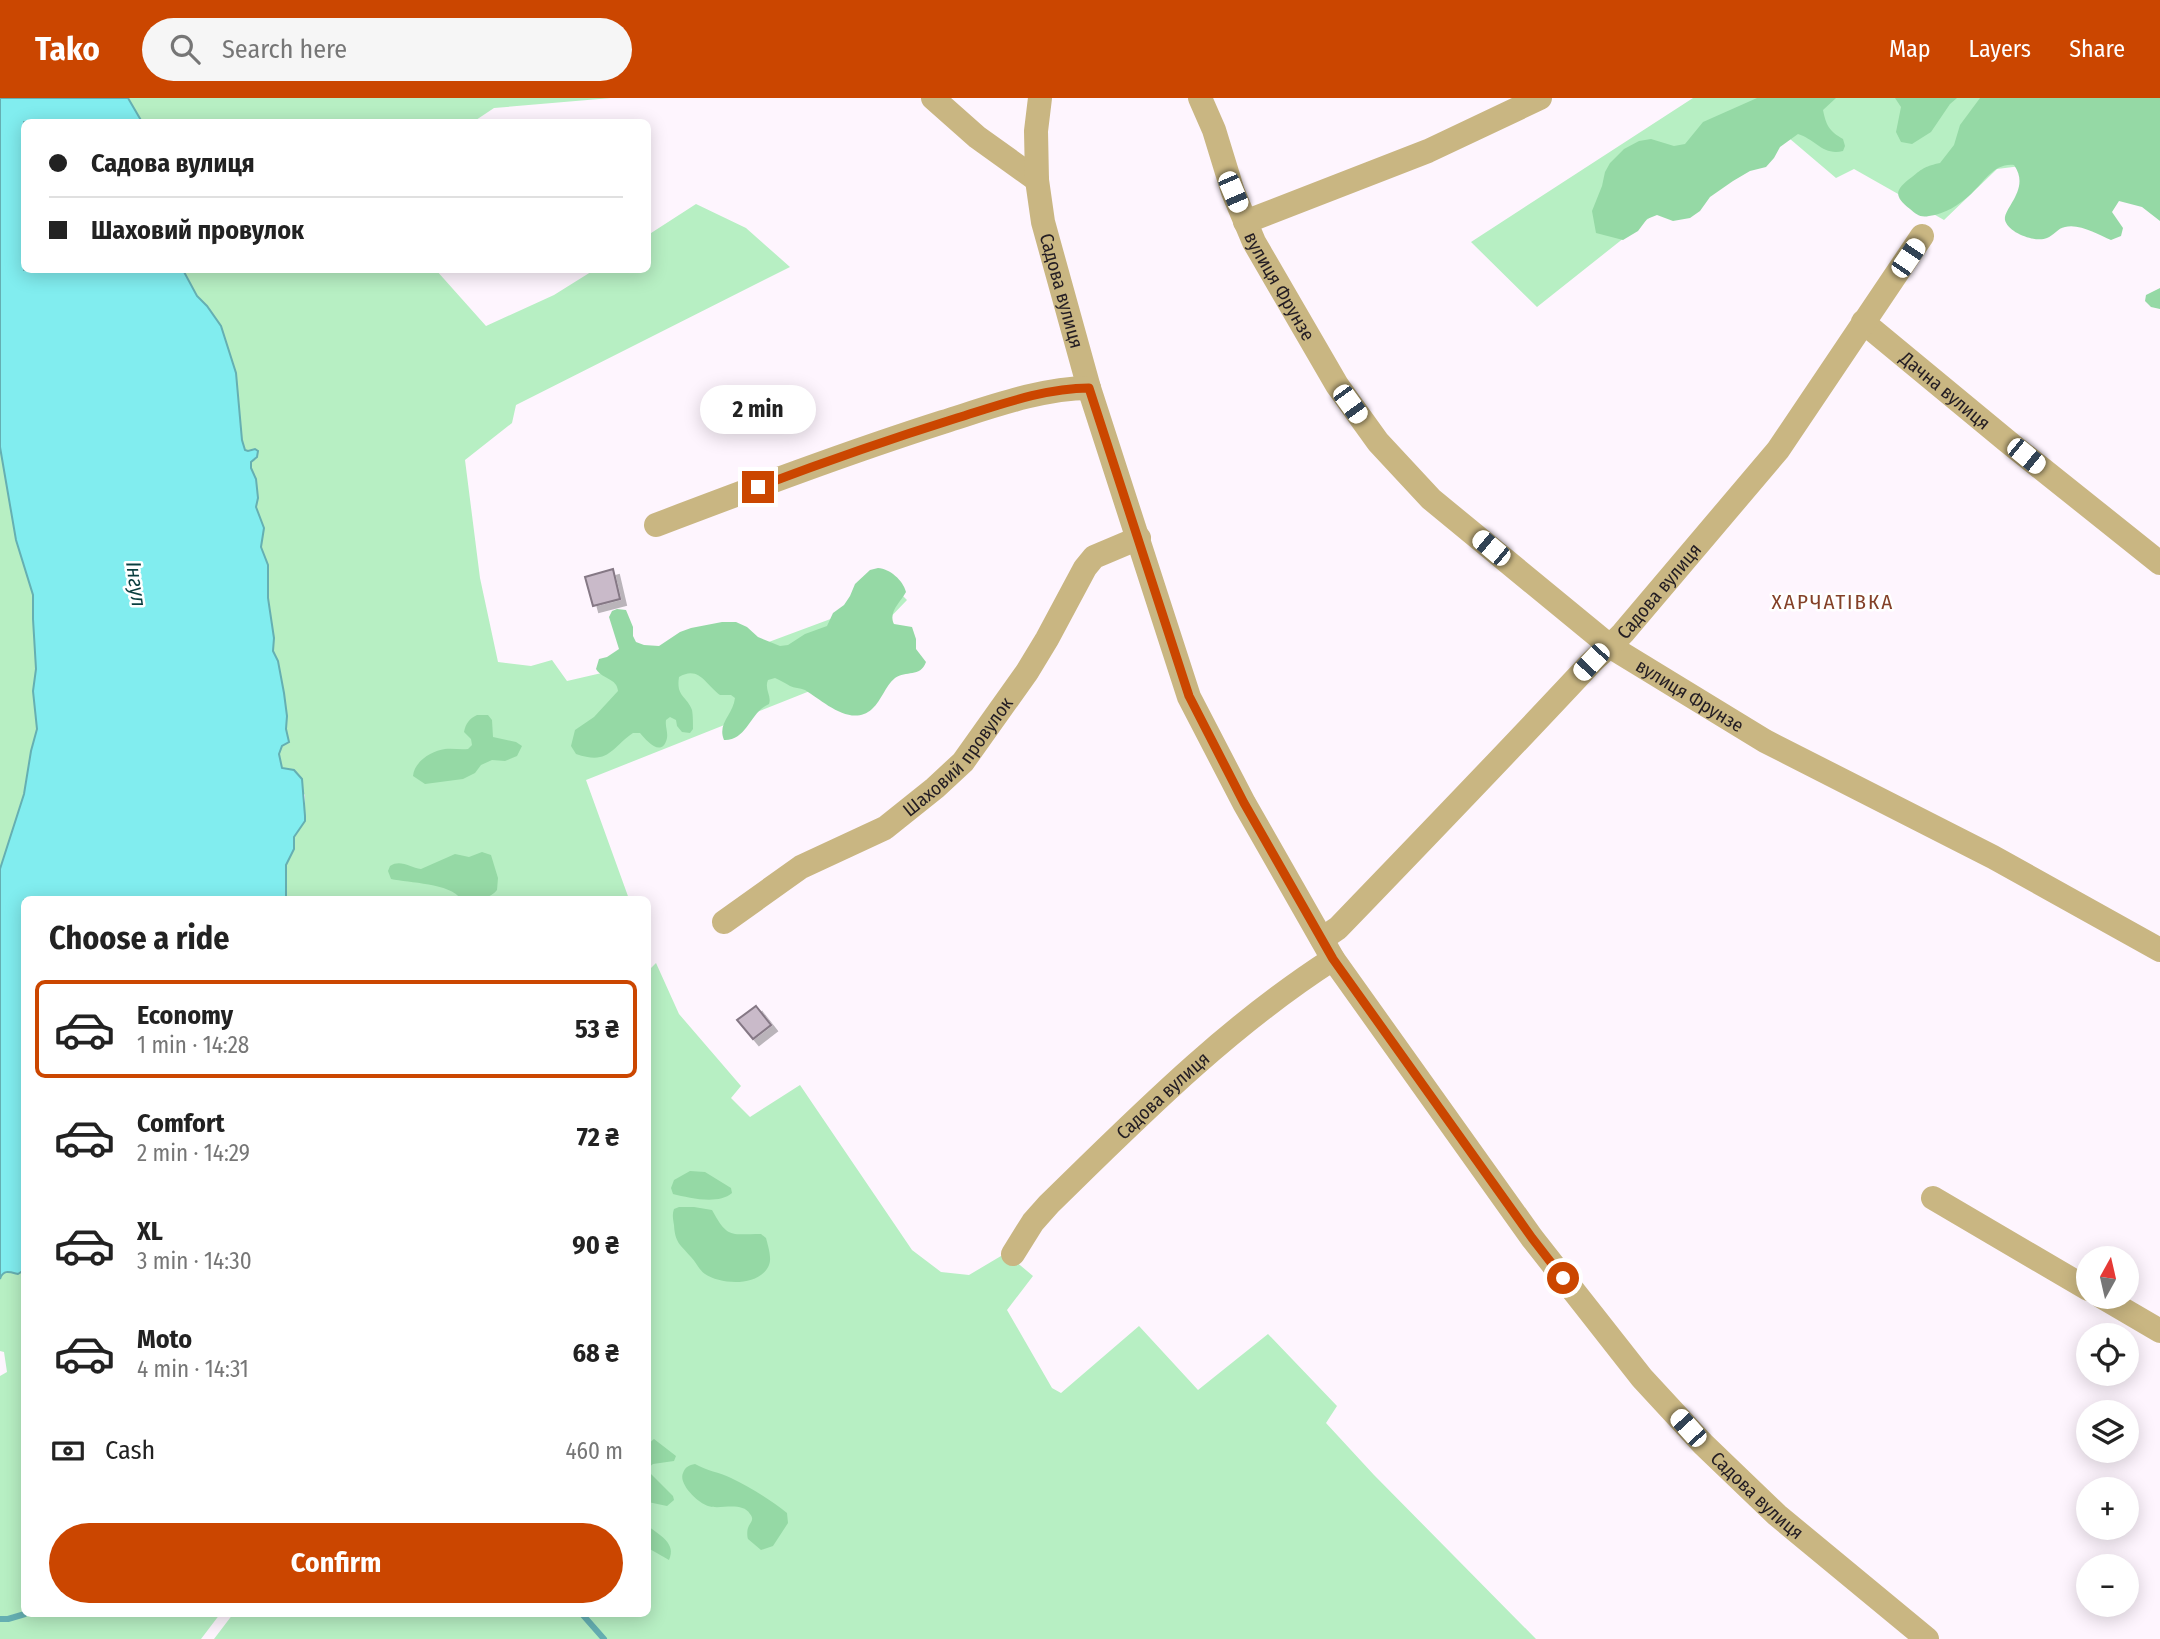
<!DOCTYPE html>
<html lang="en">
<head>
<meta charset="utf-8">
<style>
  :root { --surface:#fff; --page:#f6f6f6; --text:#222; --muted:#767676; --line:#e0e0e0; --accent:#cb4600 }
  body { margin:0; font-family:"Fira Sans Condensed",sans-serif; background:var(--page); color:var(--text); height:100vh; display:flex; flex-direction:column; font-size:26px; white-space:nowrap }
  * { box-sizing:border-box; margin:0 }
  p { font-size:23px; color:var(--muted) }
  .icon { flex:none; width:38px; height:38px; fill:none; stroke:currentColor; stroke-width:2; stroke-linecap:round; stroke-linejoin:round }
  .map { position:relative; flex:1; overflow:hidden }
  .drawer { position:absolute; left:21px; top:798px; width:630px; height:721px; display:flex; flex-direction:column; background:var(--surface); border-radius:10px; box-shadow:0 4px 18px #0003 }
  .drawer>* { flex:none }
  .banner { position:absolute; left:21px; top:21px; width:630px; height:154px; border-radius:10px; box-shadow:0 4px 18px #0003; display:grid; align-content:center; height:154px; padding:0 28px; background:var(--surface) }
  .needle { width:46px; rotate:8deg }
  .fabs { position:absolute; left:2076px; top:1148px; display:grid; gap:14px }
  .fabs a { display:grid; place-items:center; width:63px; height:63px; border-radius:50%; background:var(--surface); box-shadow:0 4px 18px #0003; font-size:35px }
  .end { position:absolute; width:32px; height:32px; margin:-16px; border:9px solid #cb4600; background:#fff; box-shadow:0 0 0 4px #fff }
  .from { border-radius:50% }
  .bubble { position:absolute; height:49px; border-radius:24px; background:var(--surface); box-shadow:0 4px 18px #0003; font-size:23px; font-weight:700; line-height:49px; text-align:center }
  .car { position:absolute; width:21px; height:42px; margin:-21px -10px; border-radius:9px; box-shadow:0 0 5px 2px #0007; background:linear-gradient(#fff 24%,#345 0 40%,#fff 0 76%,#345 0 86%,#fff 0) }
  .banner b { display:flex; align-items:center; gap:24px; height:66px; font-size:26px }
  .banner b+b { border-top:2px solid var(--line) }
  .banner i { width:18px; height:18px; background:var(--text) }
  ul { padding:0; list-style:none }
  li { display:flex; align-items:center; gap:21px; height:98px; margin:0 14px 10px; padding:0 14px; border:4px solid transparent; border-radius:10px }
  li div { flex:1 }
  li b { display:block; font-size:26px }
  li em { font-style:normal; font-weight:700 }
  li.active { border-color:var(--accent) }
  li>.icon { width:63px; height:63px; stroke-width:1.5 }
  h2 { padding:0 28px; font-size:32px; line-height:84px }
  .pay { display:flex; align-items:center; gap:18px; height:77px; padding:0 28px; font-size:26px }
  .pay p { margin-inline-start:auto }
  .primary-button { display:flex; gap:14px; margin-top:auto; padding:14px 28px }
  .primary-button a { flex:1; height:80px; border-radius:42px; background:var(--accent); color:#fff; font-size:28px; font-weight:700; line-height:80px; text-align:center }
  header { display:flex; align-items:center; gap:42px; box-sizing:border-box; height:98px; padding:0 35px; background:var(--accent); color:#fff }
  header strong { font-size:33px }
  nav { display:flex; gap:38px; margin-inline-start:auto; font-size:24px }
  .search { width:490px; height:63px; background:var(--page); display:flex; align-items:center; gap:18px; box-sizing:border-box; padding:0 24px; border-radius:38px; color:var(--muted); font-size:26px }
  .map>svg:first-child { display:block }
</style>
</head>
<body>
<header>
<strong>Tako</strong>
<div class="search"><svg class="icon" aria-label="search" viewBox="0 0 24 24"><circle cx="10" cy="10" r="6"/><path d="M15 15l6 6"/></svg>Search here</div>
<nav><a>Map</a><a>Layers</a><a>Share</a></nav>
</header>
<div class="map">
<svg width="2160" height="1541" viewBox="0 0 2160 1541">
  <defs>
    <filter id="shadow"><feDropShadow dx="6" dy="6" stdDeviation="0" flood-color="#0004"/></filter>
  </defs>
  <rect width="100%" height="100%" fill="#fef5fe"/>
  <!-- green -->
  <g fill="#b7efc3">
    <polygon points="128,0 611,0 494,10 473,24 142,24"/>
    <polygon points="1693,0 2160,0 2118,91 2021,68 1997,71 1944,122 1854,71 1836,80 1770,24 1537,209 1471,144"/>
    <polygon points="696,106 746,130 790,169 516,307 512,325 465,362 480,480 498,564 531,568 552,562 567,583 749,541 758,548 852,513 896,491 907,502 825,587 586,682 629,801 286,801 286,767 294,751 294,739 305,723 305,697 286,672 282,670 278,657 282,648 289,644 285,631 287,618 284,595 278,563 273,553 274,540 268,500 268,467 261,449 264,430 256,409 258,400 256,381 251,370 251,364 257,359 252,352 248,353 245,352 242,342 236,275 221,228 207,208 197,198 183,172 436,172 486,228 554,197 594,172 648,172 648,137"/>
    <polygon points="0,349 16,442 33,497 33,521 36,571 33,593 37,631 31,653 24,696 0,771"/>
    <polygon points="656,865 679,916 741,988 731,1000 750,1019 800,987 912,1152 941,1174 969,1177 1001,1158 1014,1162 1033,1178 1007,1212 1052,1290 1061,1295 1139,1228 1198,1292 1268,1236 1337,1308 1326,1325 1374,1377 1536,1541 214,1541 233,1516 648,1516 648,873"/>
    <path d="M 24,1172 L 24,1516 L 220,1516 L 201,1541 L 0,1541 L 0,1278 L 7,1274 L 4,1254 L 0,1253 L 0,1181 C 3,1171 10,1174 18,1176 Z"/>
  </g>
  <!-- forest -->
  <g fill="#95d9a5">
    <path d="M 1757,0 L 1836,0 L 1823,12 C 1826,27 1829,33 1843,41 L 1845,48 L 1843,53 C 1823,58 1815,41 1798,36 L 1780,49 L 1774,60 L 1766,69 L 1750,73 L 1733,83 L 1710,99 L 1700,113 L 1690,120 L 1673,123 L 1657,117 L 1647,121 L 1638,133 L 1623,142 L 1596,135 L 1592,113 L 1602,88 L 1605,74 L 1610,65 L 1624,51 L 1639,43 L 1651,41 L 1674,48 L 1685,46 L 1703,24 Z"/>
    <polygon points="1895,0 1957,0 1950,6 1931,34 1912,46 1901,44 1896,34 1901,9"/>
    <path d="M 1980,0 L 2160,0 L 2160,123 L 2142,109 L 2119,103 L 2112,114 L 2123,130 L 2121,138 L 2111,142 C 2099,137 2079,125 2065,129 C 2058,130 2053,138 2047,140 C 2036,145 2008,135 2005,122 C 2003,110 2031,91 2014,67 C 1994,65 1985,83 1971,96 C 1959,107 1945,116 1929,118 C 1920,120 1916,116 1910,111 C 1892,97 1896,91 1912,79 C 1923,70 1926,68 1940,65 L 1954,47 L 1960,27 Z"/>
    <polygon points="2160,190 2160,211 2151,209 2145,203 2146,197"/>
    <path d="M 878,470 C 890,471 903,482 906,494 C 900,505 888,514 894,526 L 912,529 L 916,541 L 916,551 L 926,564 C 920,580 906,572 895,580 C 885,588 882,602 872,611 C 851,630 823,603 805,592 C 800,590 794,590 790,588 C 785,585 780,582 775,580 L 768,582 C 764,591 772,598 769,606 C 750,614 747,643 724,642 C 717,625 733,617 735,600 L 731,597 L 720,597 C 706,587 699,567 679,579 C 676,599 686,597 692,612 C 693,617 693,625 693,631 L 690,635 L 682,634 L 677,628 L 676,622 L 670,619 L 666,622 C 665,628 668,634 667,640 C 662,661 646,642 640,635 L 633,635 C 610,651 609,667 576,656 L 571,648 L 575,632 L 594,619 L 618,593 C 617,580 603,582 596,571 L 599,561 L 607,559 L 619,551 L 609,519 L 612,513 L 617,511 L 626,512 L 633,529 L 633,538 L 636,544 L 644,547 L 659,548 L 680,534 L 691,530 L 722,524 L 736,524 L 747,529 L 758,539 L 780,548 L 788,547 L 805,536 L 827,528 L 833,515 L 844,507 L 850,498 L 855,486 L 870,472 Z"/>
    <path d="M 477,617 L 488,617 L 492,622 L 493,639 L 516,644 L 522,648 L 517,658 L 505,663 L 492,662 L 481,667 L 475,675 L 463,681 L 425,686 L 413,678 C 414,664 431,653 445,651 C 453,650 460,652 468,651 L 472,647 L 471,641 L 464,634 C 466,625 469,621 477,617 Z"/>
    <path d="M 482,754 L 491,757 L 498,780 L 497,792 C 488,803 473,802 461,801 C 450,785 409,785 391,781 L 388,773 L 390,768 C 401,761 410,770 421,771 L 455,756 L 469,759 Z"/>
    <path d="M 690,1073 L 705,1074 L 731,1090 L 732,1095 C 718,1107 690,1100 673,1096 L 671,1090 L 674,1082 Z"/>
    <path d="M 679,1109 L 694,1109 L 712,1112 C 728,1141 730,1136 761,1136 L 766,1140 C 768,1148 772,1160 769,1167 C 760,1189 721,1187 705,1176 C 699,1172 696,1164 691,1159 C 680,1146 675,1145 674,1127 C 673,1121 672,1116 674,1111 Z"/>
    <polygon points="654,1341 676,1358 674,1363 653,1366 648,1370 650,1375 673,1398 674,1402 667,1408 648,1404 648,1346"/>
    <path d="M 695,1366 C 707,1373 719,1374 731,1380 C 751,1390 770,1401 787,1415 L 788,1425 L 773,1448 L 761,1452 L 748,1441 C 747,1439 747,1432 748,1430 C 750,1424 755,1422 750,1416 C 742,1403 720,1412 708,1408 C 698,1405 678,1386 683,1375 C 685,1369 689,1367 695,1366 Z"/>
    <path d="M 648,1428 C 659,1437 677,1445 669,1462 L 648,1450 Z"/>
  </g>
  <!-- water -->
  <path fill="#81edef" stroke="#65afb2" stroke-width="2" d="M 0,0 L 128,0 L 142,24 L 24,24 L 24,172 L 183,172 L 197,198 L 207,208 L 221,228 L 236,275 L 242,342 L 245,352 L 248,353 L 255,351 L 258,353 L 257,359 L 251,364 L 251,370 L 256,381 L 258,400 L 256,409 L 264,430 L 261,449 L 268,467 L 268,500 L 274,540 L 273,553 L 278,563 L 284,595 L 287,618 L 286,631 L 289,644 L 282,648 L 279,656 L 282,670 L 294,672 L 302,681 L 305,718 L 305,723 L 294,739 L 294,751 L 286,767 L 286,801 L 24,802 L 24,1172 L 18,1176 C 10,1174 3,1171 0,1181 L 0,771 L 24,696 L 31,653 L 37,631 L 33,593 L 36,571 L 33,521 L 33,497 L 16,442 L 0,349 Z"/>
  <g fill="none" stroke-linecap="round" stroke-linejoin="round">
    <!-- stream -->
    <g stroke="#65afb2" stroke-width="6">
      <polyline points="582,1516 604,1541"/>
      <polyline points="0,1521 8,1521 25,1516"/>
    </g>
  </g>
  <!-- building -->
  <g fill="#c9bac9" stroke="#857885" stroke-width="2" filter="url(#shadow)">
    <polygon points="613,471 620,501 593,508 585,479"/>
    <polygon points="756,908 771,927 753,941 737,922"/>
  </g>
  <g fill="none" stroke-linecap="round" stroke-linejoin="round">
    <!-- minor -->
    <g stroke="#c9b682" stroke-width="24">
      <polyline points="933,0 977,39 1037,82"/>
      <path id="s1" d="M 1040,0 L 1036,33 L 1037,82 L 1043,124 L 1089,290 L 1189,599 L 1244,705 L 1333,861 L 1532,1140 L 1642,1280 L 1703,1346 L 1777,1417 L 1927,1541"/>
      <path id="s2" d="M 1200,0 L 1214,32 L 1233,94 L 1254,144 L 1337,287 L 1378,344 L 1431,401 L 1611,549 L 1765,643 L 1993,759 L 2160,852"/>
      <polyline points="1245,124 1428,53 1540,0"/>
      <path id="s3" d="M 1863,224 L 2007,343 L 2160,465"/>
      <path d="M 656,427 C 751,391 846,355 943,324 C 988,310 1041,290 1089,290"/>
      <path id="s4" d="M 724,824 L 801,769 L 885,730 L 935,690 L 963,664 L 1027,574 L 1047,541 L 1085,470 L 1094,459 L 1139,440"/>
      <path id="s5" d="M 1322,841 L 1338,830 C 1422,743 1506,656 1588,568 C 1599,556 1612,547 1623,535 L 1778,352 L 1922,138"/>
      <polyline points="1933,1100 2088,1191"/>
      <path id="s6" d="M 1013,1156 L 1033,1124 L 1049,1106 C 1139,1018 1227,929 1333,861"/>
      <polyline points="2102,1199 2160,1233"/>
    </g>
  </g>
  <g fill="none" stroke-linecap="round" stroke-linejoin="round">
    <!-- route -->
    <path stroke="#cb4600" stroke-width="9" d="M 758,389 C 824,364 890,341 957,320 C 999,307 1045,290 1089,290 L 1189,598 L 1244,705 L 1333,861 L 1532,1140 L 1563,1180"/>
  </g>
  <g text-anchor="middle" dominant-baseline="central" stroke-width="5" stroke-linejoin="round" paint-order="stroke">
    <!-- street labels -->
    <g font-size="19" fill="#231d23" stroke="#fff">
      <text stroke="none"><textPath href="#s2" startOffset="205">вулиця Фрунзе</textPath></text>
      <text stroke="none"><textPath href="#s1" startOffset="196">Садова вулиця</textPath></text>
      <text stroke="none"><textPath href="#s3" startOffset="107">Дачна вулиця</textPath></text>
      <text stroke="none"><textPath href="#s5" startOffset="485">Садова вулиця</textPath></text>
      <text stroke="none"><textPath href="#s2" startOffset="793">вулиця Фрунзе</textPath></text>
      <text stroke="none"><textPath href="#s4" startOffset="290">Шаховий провулок</textPath></text>
      <text stroke="none"><textPath href="#s6" startOffset="219">Садова вулиця</textPath></text>
      <text stroke="none"><textPath href="#s1" startOffset="1606">Садова вулиця</textPath></text>
    </g>
    <!-- water labels -->
    <g font-size="21" font-style="italic" fill="#093e3f" stroke="#fff">
      <text transform="translate(136 486) rotate(82)">Інгул</text>
    </g>
    <!-- neighbourhood labels -->
    <g font-size="21" letter-spacing="2" fill="#844028" stroke="#fff">
      <text x="1833" y="504">ХАРЧАТІВКА</text>
    </g>
  </g>
</svg>
<div class="fabs">
<a><svg class="needle" viewBox="-14 -14 28 28"><path d="M0-13l5 13h-10z" fill="#e53935"/><path d="M0 13l5-13h-10z" fill="#767676"/></svg></a>
<a><svg class="icon" aria-label="locate" viewBox="0 0 24 24"><circle cx="12" cy="12" r="6"/><path d="M12 2v4M12 18v4M2 12h4M18 12h4"/></svg></a>
<a><svg class="icon" aria-label="layers" viewBox="0 0 24 24"><path d="M12 4l9 5-9 5-9-5zM3 14l9 5 9-5"/></svg></a>
<a>+</a>
<a>−</a>
</div>
<i class="end from" style="left:1563px;top:1180px"></i>
<i class="end" style="left:758px;top:389px"></i>
<div class="bubble" style="left:700px;top:287px;width:116px">2 min</div>
<i class="car" style="left:1233px;top:94px;rotate:157deg"></i>
<i class="car" style="left:1908px;top:160px;rotate:34deg"></i>
<i class="car" style="left:1350px;top:306px;rotate:144deg"></i>
<i class="car" style="left:2026px;top:358px;rotate:129deg"></i>
<i class="car" style="left:1491px;top:450px;rotate:310deg"></i>
<i class="car" style="left:1591px;top:564px;rotate:223deg"></i>
<i class="car" style="left:1688px;top:1330px;rotate:318deg"></i>
<div class="banner">
<b><i class="from"></i>Садова вулиця</b>
<b><i></i>Шаховий провулок</b>
</div>
<section class="drawer">
<h2>Choose a ride</h2>
<ul>
<li class="active"><svg class="icon" aria-label="car" viewBox="0 0 24 24"><path d="M5 17H2v-5l4-1 3-4h7l3 4 3 1v5h-3M9 17h6M6 11h13"/><circle cx="7" cy="17" r="2"/><circle cx="17" cy="17" r="2"/></svg><div><b>Economy</b><p>1 min · 14:28</p></div><em>53 ₴</em></li>
<li><svg class="icon" aria-label="car" viewBox="0 0 24 24"><path d="M5 17H2v-5l4-1 3-4h7l3 4 3 1v5h-3M9 17h6M6 11h13"/><circle cx="7" cy="17" r="2"/><circle cx="17" cy="17" r="2"/></svg><div><b>Comfort</b><p>2 min · 14:29</p></div><em>72 ₴</em></li>
<li><svg class="icon" aria-label="car" viewBox="0 0 24 24"><path d="M5 17H2v-5l4-1 3-4h7l3 4 3 1v5h-3M9 17h6M6 11h13"/><circle cx="7" cy="17" r="2"/><circle cx="17" cy="17" r="2"/></svg><div><b>XL</b><p>3 min · 14:30</p></div><em>90 ₴</em></li>
<li><svg class="icon" aria-label="car" viewBox="0 0 24 24"><path d="M5 17H2v-5l4-1 3-4h7l3 4 3 1v5h-3M9 17h6M6 11h13"/><circle cx="7" cy="17" r="2"/><circle cx="17" cy="17" r="2"/></svg><div><b>Moto</b><p>4 min · 14:31</p></div><em>68 ₴</em></li>
</ul>
<div class="pay"><svg class="icon" aria-label="cash" viewBox="0 0 24 24"><path d="M3 7h18v10H3z"/><circle cx="12" cy="12" r="2"/></svg>Cash<p>460 m</p></div>
<div class="primary-button"><a>Confirm</a></div>
</section>
</div>
</body>
</html>
